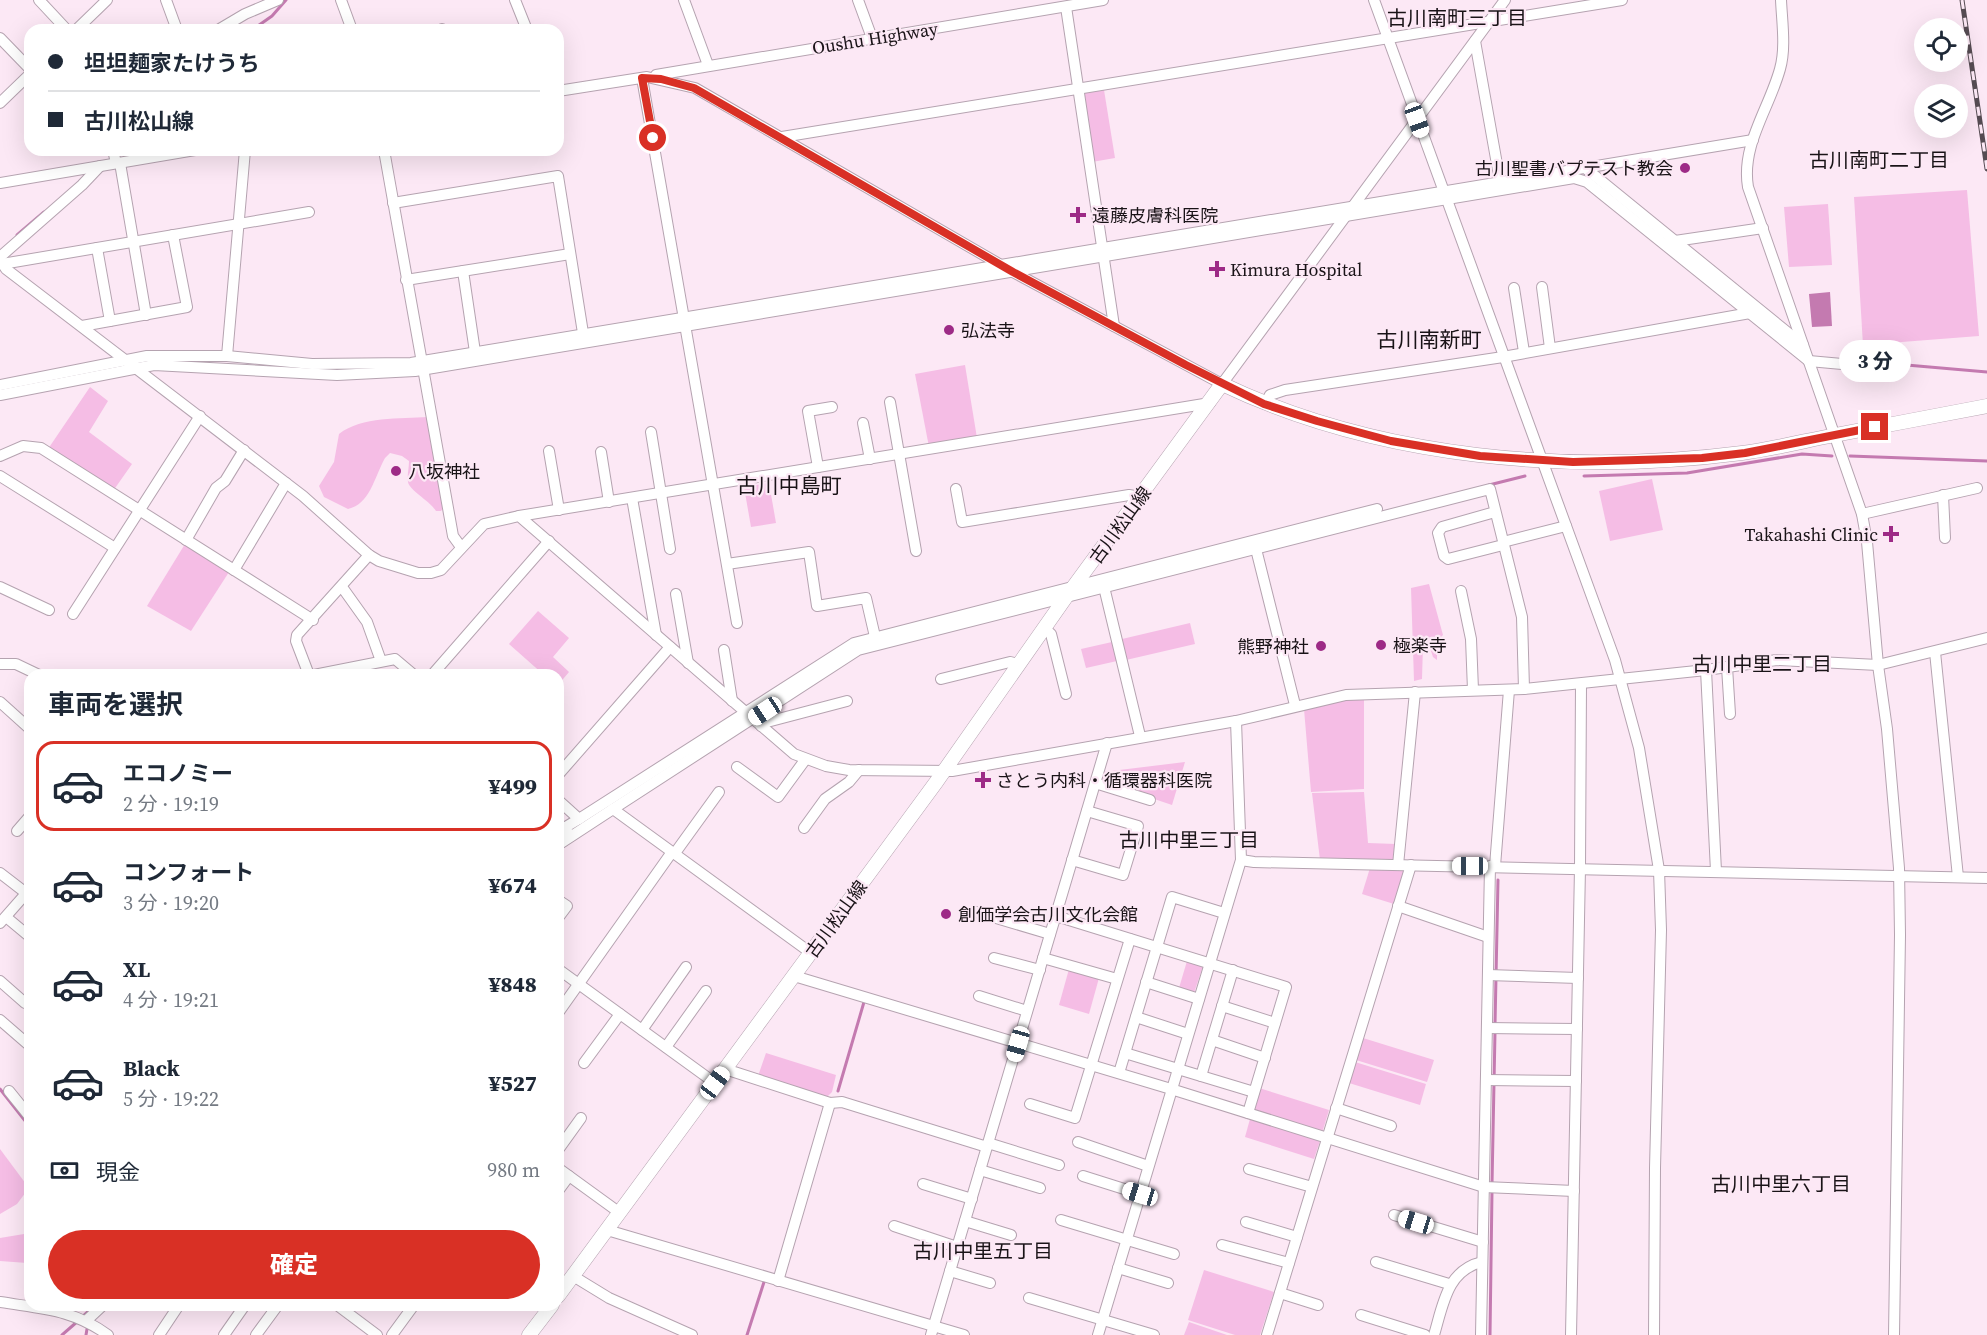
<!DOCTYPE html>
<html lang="ja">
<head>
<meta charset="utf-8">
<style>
  :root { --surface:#fff; --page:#f2f2f3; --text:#1f2937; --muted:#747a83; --line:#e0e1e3; --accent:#d93025 }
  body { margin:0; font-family:"Source Serif 4","Noto Sans JP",serif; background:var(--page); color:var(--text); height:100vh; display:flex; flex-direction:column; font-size:22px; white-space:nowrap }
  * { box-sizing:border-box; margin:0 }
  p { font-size:20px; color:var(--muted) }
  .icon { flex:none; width:33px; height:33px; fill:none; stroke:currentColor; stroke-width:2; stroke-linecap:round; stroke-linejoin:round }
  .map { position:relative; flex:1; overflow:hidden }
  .sheet { position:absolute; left:24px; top:669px; width:540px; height:642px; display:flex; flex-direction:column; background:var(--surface); border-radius:18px; box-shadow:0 6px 24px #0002 }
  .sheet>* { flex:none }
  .top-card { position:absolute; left:24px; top:24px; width:540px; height:132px; border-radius:18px; box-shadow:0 6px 24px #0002; display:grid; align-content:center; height:132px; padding:0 24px; background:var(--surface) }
  .buttons { position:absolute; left:1914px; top:18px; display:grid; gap:12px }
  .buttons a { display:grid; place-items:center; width:54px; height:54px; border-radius:50%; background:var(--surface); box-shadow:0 6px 24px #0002; font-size:30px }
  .end { position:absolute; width:27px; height:27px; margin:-14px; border:8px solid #d93025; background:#fff; box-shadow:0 0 0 3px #fff }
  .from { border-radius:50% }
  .bubble { position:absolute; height:42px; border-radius:21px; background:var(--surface); box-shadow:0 6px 24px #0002; font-size:20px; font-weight:800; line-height:42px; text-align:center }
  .car { position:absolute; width:18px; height:36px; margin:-18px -9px; border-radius:8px; box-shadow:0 0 4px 2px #0007; background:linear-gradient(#fff 24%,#345 0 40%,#fff 0 76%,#345 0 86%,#fff 0) }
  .top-card b { display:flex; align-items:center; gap:21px; height:57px; font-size:22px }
  .top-card b+b { border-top:2px solid var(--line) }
  .top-card i { width:15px; height:15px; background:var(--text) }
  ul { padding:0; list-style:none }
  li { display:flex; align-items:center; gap:18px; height:90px; margin:0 12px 9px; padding:0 12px; border:3px solid transparent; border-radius:18px }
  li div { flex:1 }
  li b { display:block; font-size:22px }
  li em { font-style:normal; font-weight:800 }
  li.on { border-color:var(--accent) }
  li>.icon { width:54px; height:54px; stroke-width:1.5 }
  h2 { padding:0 24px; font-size:27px; line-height:72px }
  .pay { display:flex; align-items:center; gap:15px; height:66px; padding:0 24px; font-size:22px }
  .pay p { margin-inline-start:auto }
  .button { display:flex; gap:12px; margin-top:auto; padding:12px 24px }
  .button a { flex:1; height:69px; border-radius:36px; background:var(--accent); color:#fff; font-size:24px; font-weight:800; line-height:69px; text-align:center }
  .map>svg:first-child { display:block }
</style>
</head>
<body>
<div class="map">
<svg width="1987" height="1335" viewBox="0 0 1987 1335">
  <rect width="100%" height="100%" fill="#fce8f5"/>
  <!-- green -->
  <g fill="#f5bde5">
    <polygon points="1104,90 1115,158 1092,162 1081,93"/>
    <polygon points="1967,190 1979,336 1863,345 1854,197"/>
    <polygon points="1828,204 1832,265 1789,267 1784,207"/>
    <polygon points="965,365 977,438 929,447 915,374"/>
    <polygon points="90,387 108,401 89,432 132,464 113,491 48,449"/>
    <path d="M 428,417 L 444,507 L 441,511 L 436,511 C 430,501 409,490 408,482 C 407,475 409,468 409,461 L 402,456 L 390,453 L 385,458 C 374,478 370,504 348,509 L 324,497 L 319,486 L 334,462 L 339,434 C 362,416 400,419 428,417 Z"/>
    <polygon points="1652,479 1663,530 1610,541 1599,491"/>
    <polygon points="769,483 776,523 751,527 744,487"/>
    <polygon points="185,544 229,572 191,631 147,606"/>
    <polygon points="1429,584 1443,635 1437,641 1437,660 1433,657 1429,645 1423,645 1422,679 1414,681 1411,588"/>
    <polygon points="538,611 569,638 553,657 569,672 558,685 558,675 544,675 509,644"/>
    <polygon points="1190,623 1195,644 1126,660 1122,639"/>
    <polygon points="1112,642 1117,661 1086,668 1081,649"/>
    <polygon points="1364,698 1364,789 1311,792 1304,709 1317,704"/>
    <polygon points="1185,762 1172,805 1101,781 1103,772"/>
    <polygon points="1364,792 1368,843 1396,844 1395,863 1320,860 1312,793"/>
    <polygon points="1370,868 1404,870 1394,904 1362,894"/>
    <polygon points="1187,961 1203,966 1194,993 1179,988"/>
    <polygon points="1069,969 1099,978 1089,1014 1059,1005"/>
    <polygon points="1363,1038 1434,1060 1427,1082 1356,1060"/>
    <polygon points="766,1053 836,1075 832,1092 826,1098 758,1076"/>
    <polygon points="1355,1062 1426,1084 1420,1105 1349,1083"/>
    <polygon points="1259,1088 1329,1110 1322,1133 1252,1110"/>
    <polygon points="1250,1119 1320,1141 1314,1159 1245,1137"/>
    <polygon points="0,1149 29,1188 17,1204 0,1214"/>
    <polygon points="30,1233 30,1260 27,1263 0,1261 0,1238"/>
    <polygon points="1204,1270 1274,1292 1260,1335 1235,1335 1188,1320"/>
    <polygon points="1189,1322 1227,1335 1184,1335"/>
  </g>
  <!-- water -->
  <polygon fill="#c47ab0" points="1830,292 1832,326 1812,327 1809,294"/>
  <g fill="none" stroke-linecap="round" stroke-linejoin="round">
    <!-- stream -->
    <g stroke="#c47ab0" stroke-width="3">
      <polyline points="252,30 272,16 286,0"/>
      <polyline points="17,235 44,212"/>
      <polyline points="1872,362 1987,372"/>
      <polyline points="327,369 345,370"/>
      <polyline points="1850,456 1987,461"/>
      <polyline points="1584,476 1687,473 1802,454 1832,456"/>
      <polyline points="1489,485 1525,476"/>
      <polyline points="558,838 564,834"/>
      <polyline points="1495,1025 1498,880"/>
      <polyline points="0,1089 30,1127"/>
      <polyline points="838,1091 864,1002"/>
      <polyline points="1492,1184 1495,1032"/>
      <polyline points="86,1305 86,1309"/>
      <polyline points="83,1316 95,1305"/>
      <polyline points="62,1335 78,1321"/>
      <polyline points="86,1335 87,1329"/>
      <polyline points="747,1335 764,1282"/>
      <polyline points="1490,1335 1492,1191"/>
    </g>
    <defs>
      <g id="minor">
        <polyline points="39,0 67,30"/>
        <polyline points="166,0 177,30"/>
        <polyline points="341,0 352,30"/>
        <polyline points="515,0 527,30"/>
        <polyline points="684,0 708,65"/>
        <polyline points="858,0 872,38"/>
        <polyline points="1374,0 1615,660 1639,748 1659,870 1661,930 1655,1168 1654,1335"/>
        <path d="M 1781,0 C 1782,22 1786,48 1780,69 C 1769,109 1741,145 1748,187 L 1862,514 L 1867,542 L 1878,665 L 1887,729 L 1899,868 L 1900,935 L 1894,1335"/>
        <polyline points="1066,7 1114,326"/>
        <polyline points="442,29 442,30"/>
        <polyline points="76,30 107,0"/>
        <polyline points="218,30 245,14 278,0"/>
        <polyline points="0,38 30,69"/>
        <polyline points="1475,41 1500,181"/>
        <polyline points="656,75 1103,0"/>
        <polyline points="642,78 737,623"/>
        <polyline points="558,91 647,77 695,88 1013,272 1222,384 1505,0"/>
        <polyline points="0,103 30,74"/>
        <polyline points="782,137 1622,0"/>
        <polyline points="113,150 116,163"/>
        <polyline points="384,150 453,536 461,547"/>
        <polyline points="120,163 146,315"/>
        <polyline points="1584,167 1803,345"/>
        <polyline points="0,183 195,150"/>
        <polyline points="393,203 558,176 583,333"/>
        <polyline points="1672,244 1675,241 1763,228"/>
        <polyline points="97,248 110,321"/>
        <polyline points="0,257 82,185 100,166"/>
        <polyline points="0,260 6,269 303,496 369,555 379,561 418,573 431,573 441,570 484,524 519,516 794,754 826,766 849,770 952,771 1236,721 1346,695 1524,689 1706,670 1777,660 1878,665 1987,638"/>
        <polyline points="2,264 309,212"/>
        <polyline points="463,271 475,352"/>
        <polyline points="406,280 570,254"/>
        <polyline points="1542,287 1550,348"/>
        <polyline points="1514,288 1524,352"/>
        <polyline points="82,326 187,307 173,235"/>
        <polyline points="227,356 245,150"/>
        <polyline points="0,385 147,356 227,356 312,364 411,363 1753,140"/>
        <polyline points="0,395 154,365 337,375 415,371 1574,178 1587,182 1809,361 1875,367"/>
        <polyline points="890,402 916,551"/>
        <polyline points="1265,404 1270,395 1285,390 1503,357 1750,313"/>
        <polyline points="863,423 870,459"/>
        <polyline points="651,432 670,549"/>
        <polyline points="549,451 559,510"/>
        <polyline points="601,452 609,502"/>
        <polyline points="0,456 23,446 41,448 313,620"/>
        <polyline points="818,467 808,411 832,407"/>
        <polyline points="0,476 115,548"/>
        <polyline points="956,489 962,522 1129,495 1141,497"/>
        <polyline points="1943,495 1945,538"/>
        <polyline points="632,498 656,635"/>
        <polyline points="1495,512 1442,527 1438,533 1444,556 1448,559 1503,545"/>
        <polyline points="1862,514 1977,488"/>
        <polyline points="519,516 1210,403"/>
        <polyline points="186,540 216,488 225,481 244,450"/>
        <polyline points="1503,542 1566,526"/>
        <polyline points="1256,549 1295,705"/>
        <polyline points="727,564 809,552 817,606 866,598 876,641"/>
        <polyline points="234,570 286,483"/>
        <polyline points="0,587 49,610"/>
        <polyline points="342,587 367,622 381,661"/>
        <polyline points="1104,587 1140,736"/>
        <polyline points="1461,591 1471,639 1473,690"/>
        <polyline points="676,594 688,663"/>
        <polyline points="73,614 200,416"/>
        <polyline points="1044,628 1051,634 1066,694"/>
        <polyline points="724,650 732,701"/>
        <polyline points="1935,652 1958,877"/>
        <polyline points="0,664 16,664 39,675"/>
        <polyline points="1727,667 1730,714"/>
        <polyline points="1706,670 1716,871"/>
        <polyline points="309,675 296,641 297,635 369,555"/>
        <polyline points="314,675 395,659 414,675"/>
        <polyline points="432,675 549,541"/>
        <polyline points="941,679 1010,662 1019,664"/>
        <polyline points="0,702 30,729"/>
        <polyline points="761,726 767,722 847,701"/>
        <polyline points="737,767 778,797 805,760"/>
        <polyline points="558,775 670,647"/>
        <polyline points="1095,783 1150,800"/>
        <polyline points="558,800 579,819 564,828 571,836"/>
        <polyline points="613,809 858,650 1490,489 1522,617 1524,689"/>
        <polyline points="579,819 854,643 1377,509"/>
        <polyline points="804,828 825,799 849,782 859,770"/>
        <polyline points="17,831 30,816"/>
        <polyline points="558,845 613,809 811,953"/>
        <polyline points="675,853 719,792"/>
        <polyline points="1072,860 1123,875 1138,826 1087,811"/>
        <polyline points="1241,860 1254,862 1987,878"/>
        <polyline points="1398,865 1415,692"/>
        <polyline points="1495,866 1509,690"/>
        <polyline points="0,873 26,893"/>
        <polyline points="1398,906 1488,937"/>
        <polyline points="976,912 1050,934"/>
        <polyline points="1056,916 1286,987 1248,1113"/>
        <polyline points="6,917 30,937"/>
        <polyline points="558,918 567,906 561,902"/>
        <polyline points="0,923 30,889"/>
        <polyline points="994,958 1040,970"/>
        <polyline points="1043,958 1117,979"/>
        <polyline points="558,969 715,1083"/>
        <polyline points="1488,975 1578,978"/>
        <polyline points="794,976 1171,1089 1484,1187 1574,1191"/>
        <polyline points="0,981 25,1003"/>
        <polyline points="1146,982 1199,999"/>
        <polyline points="979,996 1027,1011"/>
        <polyline points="1222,1006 1275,1023"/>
        <polyline points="558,1013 672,852"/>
        <polyline points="1136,1017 1188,1034"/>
        <polyline points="0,1020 30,1046"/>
        <polyline points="1487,1028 1577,1029"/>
        <polyline points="642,1030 686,967"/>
        <polyline points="1212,1040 1265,1058"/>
        <polyline points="666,1047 706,991"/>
        <polyline points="1125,1053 1254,1092"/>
        <polyline points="584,1063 620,1014"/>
        <polyline points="725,1069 830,1103 842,1102 987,1147"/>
        <polyline points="1119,1073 1172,897 1224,913"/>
        <polyline points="1201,1076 1233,970"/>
        <polyline points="1486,1080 1576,1081"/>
        <polyline points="9,1091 30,1117"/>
        <polyline points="1030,1104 1075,1118 1130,939"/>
        <polyline points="1336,1108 1391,1126"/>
        <polyline points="1078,1142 1148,1166"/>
        <polyline points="988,1143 1059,1165"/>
        <polyline points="558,1150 581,1118"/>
        <polyline points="558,1168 620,1213"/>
        <polyline points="1249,1169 1312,1187"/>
        <polyline points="980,1170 1040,1188"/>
        <polyline points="1083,1176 1140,1194"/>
        <polyline points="923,1184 972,1199"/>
        <polyline points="558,1191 569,1176"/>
        <polyline points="1394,1215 1483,1242"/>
        <polyline points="1061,1220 1174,1254"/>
        <polyline points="965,1221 1011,1235"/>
        <polyline points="1246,1222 1297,1237"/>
        <polyline points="894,1226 957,1247"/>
        <polyline points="607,1230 964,1335"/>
        <polyline points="1222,1245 1289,1263"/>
        <polyline points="1376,1262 1449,1284"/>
        <polyline points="1118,1268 1168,1283"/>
        <polyline points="950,1271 990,1283"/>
        <polyline points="573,1276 609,1298 692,1335"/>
        <polyline points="778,1281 830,1103"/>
        <polyline points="1280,1293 1318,1305"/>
        <polyline points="1029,1298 1154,1335"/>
        <path d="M 0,1302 C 43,1309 72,1309 108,1335"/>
        <polyline points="337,1305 377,1335"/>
        <polyline points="1361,1315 1425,1335"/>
        <polyline points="87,1320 103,1305"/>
        <polyline points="159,1335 179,1305"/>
        <polyline points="224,1335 245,1305"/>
        <polyline points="256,1335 278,1305"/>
        <polyline points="392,1335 414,1305"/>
        <polyline points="931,1335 1107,743"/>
        <polyline points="1098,1335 1241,860 1236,721"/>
        <polyline points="1267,1335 1411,865"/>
        <path d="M 1434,1335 C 1443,1305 1447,1270 1482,1262"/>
        <polyline points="1481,1335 1490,866"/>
        <polyline points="1571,1335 1580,868 1581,684"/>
      </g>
      <g id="major">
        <path d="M 558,1296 L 937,781 L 1066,597 L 1222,384 C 1379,459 1571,475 1742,453 C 1773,449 1804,441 1835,435 C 1886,425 1936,416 1987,406"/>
        <polyline points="529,1335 552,1305"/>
      </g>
    </defs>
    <!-- minor casing -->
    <use href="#minor" stroke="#b5a3b0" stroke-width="12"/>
    <!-- major casing -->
    <use href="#major" stroke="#b5a3b0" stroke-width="15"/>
    <!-- minor -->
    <use href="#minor" stroke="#fff" stroke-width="10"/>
    <!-- major -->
    <use href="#major" stroke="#fff" stroke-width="14"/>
    <defs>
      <polyline id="rail" points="1962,0 1987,169"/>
    </defs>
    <!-- rail casing -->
    <use href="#rail" stroke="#564c53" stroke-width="5"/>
    <!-- rail -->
    <use href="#rail" stroke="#fce8f5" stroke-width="3" stroke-dasharray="9" stroke-linecap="butt"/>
  </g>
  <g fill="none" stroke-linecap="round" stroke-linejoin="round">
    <!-- route -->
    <polyline stroke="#d93025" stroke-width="8" points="653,138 642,78 661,79 694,88 1013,272 1186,365 1264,404 1317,421 1391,441 1480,456 1573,462 1702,458 1745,453 1875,427"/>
  </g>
  <!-- markers -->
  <g fill="#9d2a86" stroke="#fce8f5" stroke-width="2">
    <circle cx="1685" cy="168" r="6"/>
    <path d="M1075 206h6v6h6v6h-6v6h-6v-6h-6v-6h6z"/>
    <path d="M1214 260h6v6h6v6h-6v6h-6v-6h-6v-6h6z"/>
    <circle cx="949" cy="330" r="6"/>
    <circle cx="396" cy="471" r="6"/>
    <path d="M1888 525h6v6h6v6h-6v6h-6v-6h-6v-6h6z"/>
    <circle cx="1381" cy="645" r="6"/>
    <circle cx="1321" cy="646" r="6"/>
    <path d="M980 771h6v6h6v6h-6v6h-6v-6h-6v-6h6z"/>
    <circle cx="946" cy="914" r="6"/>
  </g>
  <g text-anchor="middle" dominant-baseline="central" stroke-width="4.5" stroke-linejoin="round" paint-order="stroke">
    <!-- street labels -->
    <g font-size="18" fill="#191317" stroke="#fce8f5">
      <text transform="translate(875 38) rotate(-9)">Oushu Highway</text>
      <text transform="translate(1120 525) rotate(-54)">古川松山線</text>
      <text transform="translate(836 919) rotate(-54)">古川松山線</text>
    </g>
    <!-- poi labels -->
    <g font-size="18" fill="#191317" stroke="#fce8f5" text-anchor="start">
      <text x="1673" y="168" text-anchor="end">古川聖書バプテスト教会</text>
      <text x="1092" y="215">遠藤皮膚科医院</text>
      <text x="1230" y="269">Kimura Hospital</text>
      <text x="961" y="330">弘法寺</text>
      <text x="408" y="471">八坂神社</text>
      <text x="1878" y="534" text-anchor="end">Takahashi Clinic</text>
      <text x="1393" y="645">極楽寺</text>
      <text x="1309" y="646" text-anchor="end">熊野神社</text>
      <text x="996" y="780">さとう内科・循環器科医院</text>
      <text x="958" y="914">創価学会古川文化会館</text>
    </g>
    <!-- neighbourhood labels -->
    <g font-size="20" fill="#191317" stroke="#fce8f5">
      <text x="1457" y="18">古川南町三丁目</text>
      <text x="1879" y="160">古川南町二丁目</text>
      <text x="1762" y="664">古川中里二丁目</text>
      <text x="1189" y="840">古川中里三丁目</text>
      <text x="1781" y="1184">古川中里六丁目</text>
      <text x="983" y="1251">古川中里五丁目</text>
    </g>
    <!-- quarter labels -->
    <g font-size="21" fill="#191317" stroke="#fce8f5">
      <text x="1429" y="339">古川南新町</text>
      <text x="789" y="485">古川中島町</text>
    </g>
  </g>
</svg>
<div class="buttons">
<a><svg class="icon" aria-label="locate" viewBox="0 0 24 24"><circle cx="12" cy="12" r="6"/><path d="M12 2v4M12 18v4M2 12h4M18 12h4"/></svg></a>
<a><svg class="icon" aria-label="layers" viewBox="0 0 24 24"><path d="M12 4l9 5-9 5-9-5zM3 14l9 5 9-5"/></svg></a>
</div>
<i class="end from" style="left:653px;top:138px"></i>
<i class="end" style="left:1875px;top:427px"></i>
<div class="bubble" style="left:1839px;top:340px;width:72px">3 分</div>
<i class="car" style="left:1417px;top:120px;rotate:160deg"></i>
<i class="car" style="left:765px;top:711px;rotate:237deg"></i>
<i class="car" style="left:1470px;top:866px;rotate:270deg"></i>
<i class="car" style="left:1018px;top:1044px;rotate:196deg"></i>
<i class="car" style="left:715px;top:1083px;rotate:37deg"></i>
<i class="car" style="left:1140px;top:1194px;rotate:287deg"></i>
<i class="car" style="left:1416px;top:1222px;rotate:287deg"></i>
<div class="top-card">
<b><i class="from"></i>坦坦麺家たけうち</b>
<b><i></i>古川松山線</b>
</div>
<section class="sheet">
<h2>車両を選択</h2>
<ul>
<li class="on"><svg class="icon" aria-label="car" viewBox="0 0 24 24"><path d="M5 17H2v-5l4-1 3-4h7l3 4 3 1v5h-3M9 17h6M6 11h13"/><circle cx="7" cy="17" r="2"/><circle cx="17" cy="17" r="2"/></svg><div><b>エコノミー</b><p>2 分 · 19:19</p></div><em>¥499</em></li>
<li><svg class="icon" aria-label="car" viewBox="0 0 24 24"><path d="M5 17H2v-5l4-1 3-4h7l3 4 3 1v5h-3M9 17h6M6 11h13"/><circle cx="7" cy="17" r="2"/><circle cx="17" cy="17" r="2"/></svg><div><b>コンフォート</b><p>3 分 · 19:20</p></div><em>¥674</em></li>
<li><svg class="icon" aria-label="car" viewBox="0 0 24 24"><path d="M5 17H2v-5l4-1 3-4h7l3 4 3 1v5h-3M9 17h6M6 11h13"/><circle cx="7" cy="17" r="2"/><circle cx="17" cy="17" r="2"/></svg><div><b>XL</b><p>4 分 · 19:21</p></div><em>¥848</em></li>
<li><svg class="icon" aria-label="car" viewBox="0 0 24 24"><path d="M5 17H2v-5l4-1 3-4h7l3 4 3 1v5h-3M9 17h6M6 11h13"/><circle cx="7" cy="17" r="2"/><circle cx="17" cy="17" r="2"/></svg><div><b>Black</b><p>5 分 · 19:22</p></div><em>¥527</em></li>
</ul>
<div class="pay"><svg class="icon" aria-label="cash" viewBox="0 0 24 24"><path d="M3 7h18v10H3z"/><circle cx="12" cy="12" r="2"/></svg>現金<p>980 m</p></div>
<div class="button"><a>確定</a></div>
</section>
</div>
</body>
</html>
